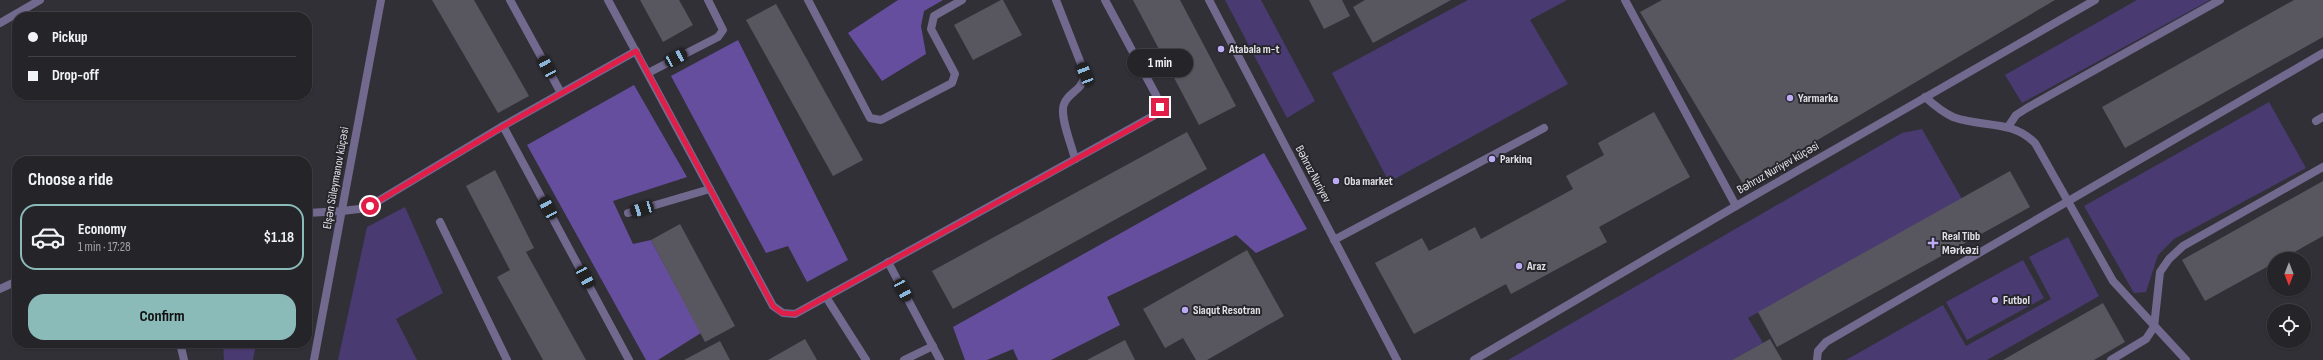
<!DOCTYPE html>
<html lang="en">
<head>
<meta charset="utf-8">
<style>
  :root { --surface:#252429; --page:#2d2c31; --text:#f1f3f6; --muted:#a3a4a8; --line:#424146; --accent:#8bbbb9 }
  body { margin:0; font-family:"Sofia Sans Condensed",sans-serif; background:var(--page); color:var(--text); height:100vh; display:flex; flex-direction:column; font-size:15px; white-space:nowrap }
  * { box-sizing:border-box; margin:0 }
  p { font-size:13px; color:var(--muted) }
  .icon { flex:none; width:22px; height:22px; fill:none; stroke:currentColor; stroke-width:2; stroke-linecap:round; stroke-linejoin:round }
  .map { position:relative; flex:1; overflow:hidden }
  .details { position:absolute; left:12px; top:156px; width:300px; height:192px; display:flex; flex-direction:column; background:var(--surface); border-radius:16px; box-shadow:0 1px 3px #0004,0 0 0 1px var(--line) }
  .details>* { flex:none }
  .banner { position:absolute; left:12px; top:12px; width:300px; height:88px; border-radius:16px; box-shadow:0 1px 3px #0004,0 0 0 1px var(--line); display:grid; align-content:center; height:88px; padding:0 16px; background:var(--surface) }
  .needle { width:26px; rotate:180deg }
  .fabs { position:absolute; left:2267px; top:252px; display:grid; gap:8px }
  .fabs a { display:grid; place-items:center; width:44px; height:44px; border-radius:50%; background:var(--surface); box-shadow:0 1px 3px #0004,0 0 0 1px var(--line); font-size:20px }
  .end { position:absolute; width:18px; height:18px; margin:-9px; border:5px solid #e11d48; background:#fff; box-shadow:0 0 0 2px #fff }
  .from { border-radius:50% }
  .bubble { position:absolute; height:28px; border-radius:14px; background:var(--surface); box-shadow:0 1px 3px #0004,0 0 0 1px var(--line); font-size:13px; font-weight:700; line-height:28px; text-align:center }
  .car { position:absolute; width:12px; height:24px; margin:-12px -6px; border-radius:5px; box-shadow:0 0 3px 1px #0007; background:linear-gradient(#222 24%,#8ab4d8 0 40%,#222 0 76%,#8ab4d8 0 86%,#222 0) }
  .banner b { display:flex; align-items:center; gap:14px; height:38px; font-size:15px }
  .banner b+b { border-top:1px solid var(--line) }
  .banner i { width:10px; height:10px; background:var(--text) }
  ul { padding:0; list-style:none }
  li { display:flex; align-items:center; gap:12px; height:66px; margin:0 8px 6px; padding:0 8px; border:2px solid transparent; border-radius:16px }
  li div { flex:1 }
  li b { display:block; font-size:15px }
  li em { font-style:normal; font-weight:700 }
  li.selected { border-color:var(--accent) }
  li>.icon { width:36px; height:36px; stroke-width:1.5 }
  h2 { padding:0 16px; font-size:18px; line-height:48px }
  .button { display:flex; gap:8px; margin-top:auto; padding:8px 16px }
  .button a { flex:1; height:46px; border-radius:16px; background:var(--accent); color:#111; font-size:16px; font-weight:700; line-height:46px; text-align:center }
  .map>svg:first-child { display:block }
</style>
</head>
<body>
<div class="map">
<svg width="2323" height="360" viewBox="0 0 2323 360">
  <rect width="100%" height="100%" fill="#313037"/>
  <!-- green -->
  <g fill="#4a3a72">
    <polygon points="1225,0 1261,0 1315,101 1287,118"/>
    <polygon points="1468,0 1567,0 1530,20 1568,84 1389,182 1332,73"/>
    <polygon points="2137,0 2210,0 2022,103 2005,75"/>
    <polygon points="2269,102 2306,168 2174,239 2158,255 2146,292 2134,293 2084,206"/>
    <polygon points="1922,129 1962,199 1748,318 1763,343 1732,360 1508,360 1902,133"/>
    <polygon points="405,207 443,293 396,319 417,360 338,360 367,227"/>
    <polygon points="2068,237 2099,296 1987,360 1846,360 1943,305 1966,346 2051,299 2029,257"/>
    <polygon points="2023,260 2044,298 1967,340 1946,302"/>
    <polygon points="223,343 256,343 253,360 224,360"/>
  </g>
  <!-- forest -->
  <g fill="#664e9f">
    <polygon points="898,0 943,0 924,11 921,26 926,54 882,81 848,33"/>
    <polygon points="738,40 848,260 807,282 788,246 766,253 671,76"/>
    <polygon points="634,85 687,177 613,201 633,244 651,240 701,333 658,360 646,360 527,145"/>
    <polygon points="1264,153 1307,229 1256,253 1236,235 1107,297 1120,325 1051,360 1018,360 1013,349 987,360 965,360 953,327"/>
  </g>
  <!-- building -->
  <g fill="#58575f">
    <polygon points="432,0 474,0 529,96 498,113"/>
    <polygon points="640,0 679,0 693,25 663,42"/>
    <polygon points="1001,0 1003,0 1022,35 973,60 954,25"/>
    <polygon points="1133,0 1180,0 1236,106 1199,125"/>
    <polygon points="1309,0 1342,0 1350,16 1324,29"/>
    <polygon points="1365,0 1451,0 1373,43 1353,7"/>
    <polygon points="1662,0 2055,0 1743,184 1640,12"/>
    <polygon points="2294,0 2323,0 2323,37 2125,148 2102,107"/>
    <polygon points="776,4 863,160 833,176 746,20"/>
    <polygon points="1654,112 1690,177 1599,227 1607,242 1511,294 1506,284 1414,334 1375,263 1422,238 1429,251 1475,227 1481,239 1573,189 1566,176 1604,155 1598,143"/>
    <polygon points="1187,132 1207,169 953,309 932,271"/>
    <polygon points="495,170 534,248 526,252 586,360 543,360 497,277 510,270 466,186"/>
    <polygon points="2010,171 2030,207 1777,347 1758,312"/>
    <polygon points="2323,181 2323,236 2282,259 2274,259 2274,263 2205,301 2182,260"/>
    <polygon points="680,224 735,326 705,342 651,240"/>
    <polygon points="1247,250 1284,316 1207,360 1196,360 1183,338 1165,348 1143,309"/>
    <polygon points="2103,303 2125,342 2094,360 2003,360"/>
    <polygon points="805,339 817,360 768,360"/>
    <polygon points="1770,339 1782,360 1732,360"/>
    <polygon points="1125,340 1135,360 1087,360"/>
    <polygon points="720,341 730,360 684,360"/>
  </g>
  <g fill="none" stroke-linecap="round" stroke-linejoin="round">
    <!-- service -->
    <g stroke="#72698e" stroke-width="8">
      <polyline points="510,0 561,93"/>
      <polyline points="608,0 773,306 783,313 795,314 1153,116 1160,107 1156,95 1105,0"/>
      <polyline points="808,0 870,118 881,120 952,83 955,74 931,29 934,16 962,0"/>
      <path d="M 1056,0 L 1085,74 C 1082,92 1069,91 1064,104 C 1059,116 1072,146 1075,159"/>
      <polyline points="1625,0 1736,206"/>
      <polyline points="648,73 718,37 723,30 708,0"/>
      <path d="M 1925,97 C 1934,105 1942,112 1953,117 C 1982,128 2011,119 2035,143 L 2113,281 L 2186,360"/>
      <polyline points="2316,121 2323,117"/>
      <polyline points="503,126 629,360"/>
      <polyline points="2008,127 2016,115 2027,108 2220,0"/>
      <polyline points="342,211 359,209 370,206 503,126 636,51"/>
      <polyline points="628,213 710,189"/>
      <polyline points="440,222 507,360"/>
      <polyline points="1334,240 1544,128"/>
      <polyline points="888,262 940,360"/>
      <polyline points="826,297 866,360"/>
      <polyline points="904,360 933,346"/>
      <polyline points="1817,360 1818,351 1826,342 2323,53"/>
      <polyline points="2111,360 2146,339 2154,327 2160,272 2169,259 2183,246 2323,167"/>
    </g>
    <!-- minor -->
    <g stroke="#72698e" stroke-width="8">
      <polyline points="1209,0 1397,360"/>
      <polyline points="0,23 40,0"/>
      <polyline points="307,213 342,211"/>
      <polyline points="0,289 17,281"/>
      <polyline points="180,343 184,360"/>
      <polyline points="314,360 381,0"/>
      <polyline points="1474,360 1736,206 2095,0"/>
    </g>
  </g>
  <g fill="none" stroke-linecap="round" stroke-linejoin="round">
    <!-- route -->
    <polyline stroke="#e11d48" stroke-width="5" points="370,206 504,126 636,51 773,306 782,313 795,314 1154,116 1160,107"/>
  </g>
  <!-- markers -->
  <g fill="#bcaaf5" stroke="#27262d" stroke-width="1.5">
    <circle cx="1221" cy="49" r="4"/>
    <circle cx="1790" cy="98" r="4"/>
    <circle cx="1492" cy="159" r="4"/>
    <circle cx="1336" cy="181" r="4"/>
    <path d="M1931 237h4v4h4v4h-4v4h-4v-4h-4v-4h4z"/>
    <circle cx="1519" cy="266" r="4"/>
    <circle cx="1995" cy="300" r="4"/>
    <circle cx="1185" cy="310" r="4"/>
  </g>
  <g text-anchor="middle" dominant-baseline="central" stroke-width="4" stroke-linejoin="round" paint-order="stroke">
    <!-- poi labels -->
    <g font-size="12" font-weight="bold" fill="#e1e0e5" stroke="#27262d" text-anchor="start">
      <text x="1229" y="49">Atabala m-t</text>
      <text x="1798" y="98">Yarmarka</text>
      <text x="1500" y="159">Parkinq</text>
      <text x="1344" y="181">Oba market</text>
      <text x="1942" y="236">Real Tibb<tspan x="1942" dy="14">Mərkəzi</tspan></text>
      <text x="1527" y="266">Araz</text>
      <text x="2003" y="300">Futbol</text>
      <text x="1193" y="310">Siaqut Resotran</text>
    </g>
    <!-- street labels -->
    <g font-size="12" fill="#e1e0e5" stroke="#27262d">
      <text transform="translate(1778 168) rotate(-30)">Bəhruz Nuriyev küçəsi</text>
      <text transform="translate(1313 174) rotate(62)">Bəhruz Nuriyev</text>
      <text transform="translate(336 178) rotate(-80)">Elşən Süleymanov küçəsi</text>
    </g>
  </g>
</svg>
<div class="fabs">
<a><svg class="needle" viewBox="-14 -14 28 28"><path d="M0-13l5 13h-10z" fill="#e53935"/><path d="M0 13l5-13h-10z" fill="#a3a4a8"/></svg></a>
<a><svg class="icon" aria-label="locate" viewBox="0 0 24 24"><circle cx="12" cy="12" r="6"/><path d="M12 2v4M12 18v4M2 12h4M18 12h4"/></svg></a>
</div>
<i class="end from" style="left:370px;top:206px"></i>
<i class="end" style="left:1160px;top:107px"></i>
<div class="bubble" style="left:1127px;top:49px;width:66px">1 min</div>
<i class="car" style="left:676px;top:58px;rotate:62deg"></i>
<i class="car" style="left:547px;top:67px;rotate:331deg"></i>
<i class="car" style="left:1085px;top:74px;rotate:339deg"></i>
<i class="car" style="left:548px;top:208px;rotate:332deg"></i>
<i class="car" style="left:642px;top:209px;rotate:253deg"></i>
<i class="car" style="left:585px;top:277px;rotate:152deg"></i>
<i class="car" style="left:903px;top:290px;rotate:152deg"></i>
<div class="banner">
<b><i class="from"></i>Pickup</b>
<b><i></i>Drop-off</b>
</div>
<section class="details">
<h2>Choose a ride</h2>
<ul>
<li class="selected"><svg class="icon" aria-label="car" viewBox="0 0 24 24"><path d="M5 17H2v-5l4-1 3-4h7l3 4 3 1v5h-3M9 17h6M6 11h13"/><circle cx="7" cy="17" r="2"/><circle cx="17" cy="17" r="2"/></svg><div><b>Economy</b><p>1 min · 17:28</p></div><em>$1.18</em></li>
</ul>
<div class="button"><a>Confirm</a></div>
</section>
</div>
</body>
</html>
